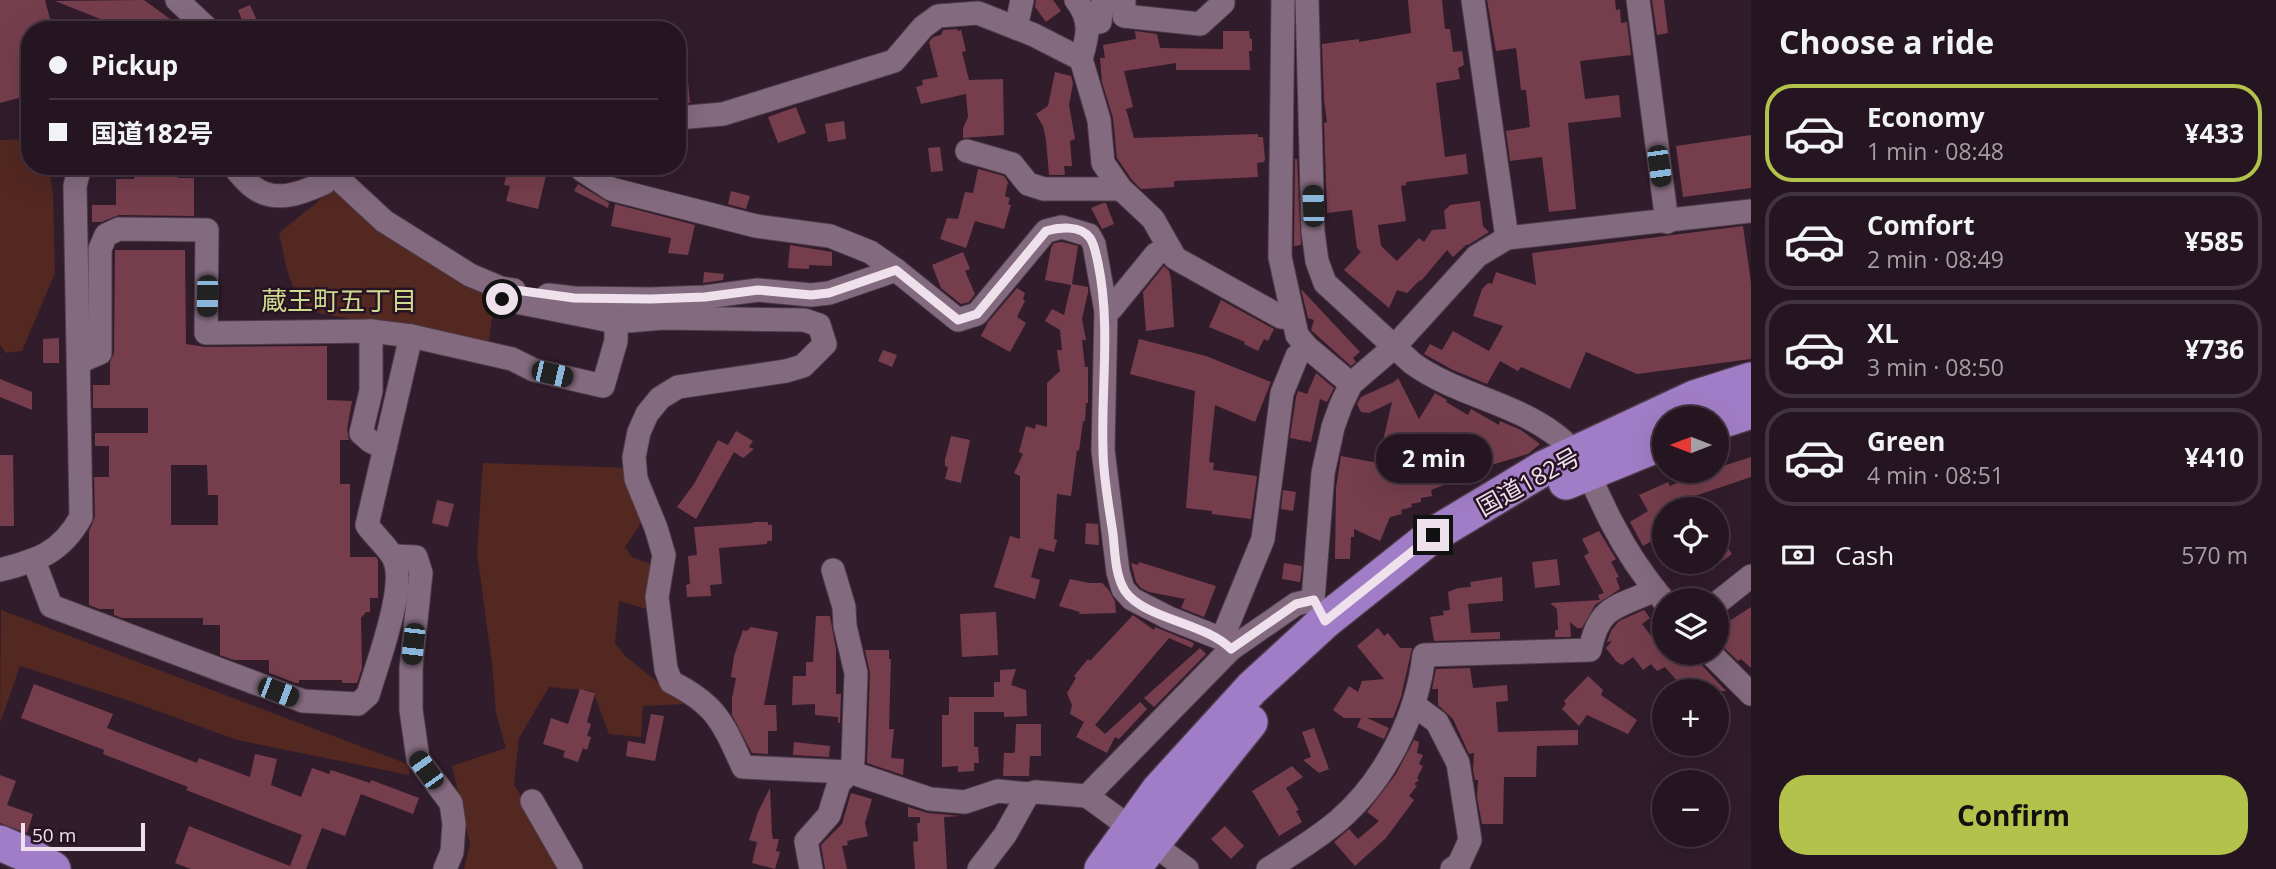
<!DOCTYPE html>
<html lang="en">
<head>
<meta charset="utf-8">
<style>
  :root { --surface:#251521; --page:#2d1e2a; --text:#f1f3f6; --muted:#a39fa5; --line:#42343f; --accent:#b3c24b }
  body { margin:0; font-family:"Open Sans","Noto Sans JP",sans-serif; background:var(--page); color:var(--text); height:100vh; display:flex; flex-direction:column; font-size:26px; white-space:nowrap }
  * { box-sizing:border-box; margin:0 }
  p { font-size:23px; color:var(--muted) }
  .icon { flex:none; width:38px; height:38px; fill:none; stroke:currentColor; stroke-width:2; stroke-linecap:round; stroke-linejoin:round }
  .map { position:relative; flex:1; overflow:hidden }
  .drawer { display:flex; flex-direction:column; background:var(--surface); width:525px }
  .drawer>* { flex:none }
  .top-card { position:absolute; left:21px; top:21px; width:665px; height:154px; border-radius:28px; box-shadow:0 7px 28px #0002,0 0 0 2px var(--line); display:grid; align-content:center; height:154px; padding:0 28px; background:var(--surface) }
  .needle { width:46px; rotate:270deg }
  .controls { position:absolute; left:1652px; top:406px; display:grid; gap:14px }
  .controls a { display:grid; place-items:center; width:77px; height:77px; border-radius:50%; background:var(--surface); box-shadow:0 7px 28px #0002,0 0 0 2px var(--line); font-size:35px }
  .scale { position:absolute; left:21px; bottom:18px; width:124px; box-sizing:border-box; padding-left:7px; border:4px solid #efe1ec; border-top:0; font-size:19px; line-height:24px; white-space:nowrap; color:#efe1ec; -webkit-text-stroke:5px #271323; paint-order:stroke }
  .end { position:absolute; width:32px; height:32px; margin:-16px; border:9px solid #efe1ec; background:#111; box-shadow:0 0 0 4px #111 }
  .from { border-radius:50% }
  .bubble { position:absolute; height:49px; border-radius:24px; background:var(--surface); box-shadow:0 7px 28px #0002,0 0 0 2px var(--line); font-size:23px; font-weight:700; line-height:49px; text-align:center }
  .car { position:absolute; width:21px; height:42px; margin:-21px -10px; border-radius:9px; box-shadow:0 0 5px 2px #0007; background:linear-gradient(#222 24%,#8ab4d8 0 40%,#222 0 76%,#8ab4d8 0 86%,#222 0) }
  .top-card b { display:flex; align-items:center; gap:24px; height:66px; font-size:26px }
  .top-card b+b { border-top:2px solid var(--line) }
  .top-card i { width:18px; height:18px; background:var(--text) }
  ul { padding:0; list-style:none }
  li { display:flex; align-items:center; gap:21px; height:98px; margin:0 14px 10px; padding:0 14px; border:4px solid var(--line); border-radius:28px }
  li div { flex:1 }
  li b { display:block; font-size:26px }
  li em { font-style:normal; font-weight:700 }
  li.active { border-color:var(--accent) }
  li>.icon { width:63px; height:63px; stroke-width:1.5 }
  h2 { padding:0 28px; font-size:32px; line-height:84px }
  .pay { display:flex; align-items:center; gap:18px; height:77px; padding:0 28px; font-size:26px }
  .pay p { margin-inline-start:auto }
  .primary-button { display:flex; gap:14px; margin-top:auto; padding:14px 28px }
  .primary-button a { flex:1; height:80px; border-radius:28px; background:var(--accent); color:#111; font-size:28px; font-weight:700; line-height:80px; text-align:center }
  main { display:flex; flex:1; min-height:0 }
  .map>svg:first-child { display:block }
</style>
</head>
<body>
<main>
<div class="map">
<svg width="1751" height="869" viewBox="0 0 1751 869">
  <rect width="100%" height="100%" fill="#311c2c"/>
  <!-- green -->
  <g fill="#522821">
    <polygon points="30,139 30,166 49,166 53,193 55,273 22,351 6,353 0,345 0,140"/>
    <path d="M 333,189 L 495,297 L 488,346 L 421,330 L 322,314 C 289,303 286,263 279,233 Z"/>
    <polygon points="483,463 629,468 640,525 625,547 632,557 653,565 650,610 619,601 615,643 625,656 685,704 643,706 641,737 609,734 593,691 549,687 519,738 514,784 562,869 464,869 470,844 452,766 506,748 496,713 492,664 477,553"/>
    <polygon points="1,610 410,765 409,775 237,740 130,701 20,666 0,723"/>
  </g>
  <!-- building -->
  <g fill="#763e4d" fill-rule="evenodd">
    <polygon points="0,0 45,0 53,30 30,30 30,95 0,103"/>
    <polygon points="144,0 185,30 116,30 103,20 55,1"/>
    <polygon points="1036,0 1053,0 1061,11 1046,22 1035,7"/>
    <polygon points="1408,0 1442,0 1445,29 1450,29 1453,52 1462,51 1464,65 1458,68 1460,79 1436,83 1445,157 1466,154 1468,174 1406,182 1406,185 1401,186 1406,221 1378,225 1381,246 1397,261 1419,238 1424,242 1432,230 1446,229 1444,211 1450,205 1480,201 1483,226 1489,232 1468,245 1467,244 1453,257 1447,250 1421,281 1420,280 1407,293 1397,290 1389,308 1344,270 1361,252 1357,248 1352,210 1327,213 1324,123 1327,122 1324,100 1322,44 1359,39 1359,42 1411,33"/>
    <polygon points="1487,0 1615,0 1616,10 1620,9 1621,23 1627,22 1631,55 1580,61 1585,99 1619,95 1621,117 1568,123 1576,209 1549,212 1542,157 1510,161 1506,131 1530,127 1526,90 1521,90 1516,48 1496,51"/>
    <polygon points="1652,0 1664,0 1668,33 1657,35"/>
    <polygon points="250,5 259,25 246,30 238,10"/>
    <polygon points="957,29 958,31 961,30 966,51 962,52 969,80 1003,79 1004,135 963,138 963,128 968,117 966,94 921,104 916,87 923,85 922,80 938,77 929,42 933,37 941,35 943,30"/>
    <polygon points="1135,31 1157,34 1160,48 1223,49 1223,31 1249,31 1250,39 1252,39 1252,51 1249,51 1250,70 1176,70 1176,63 1124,71 1133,107 1126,109 1134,138 1258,134 1258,137 1263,137 1265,159 1264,162 1257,163 1258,177 1174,181 1174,187 1141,189 1132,180 1117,158 1113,118 1102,82 1100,58 1105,58 1103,45 1136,39"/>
    <polygon points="677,71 687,71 690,103 677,104"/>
    <polygon points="1055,72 1071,76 1073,83 1069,105 1075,139 1070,141 1072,166 1064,166 1065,175 1049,175 1046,140 1043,126 1036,114 1048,106"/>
    <polygon points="796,107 806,133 778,143 768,117"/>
    <polygon points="844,121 846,139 828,142 825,124"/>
    <polygon points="1751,135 1751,188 1683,197 1676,146"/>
    <polygon points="940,147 943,171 931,172 928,148"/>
    <polygon points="1295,159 1297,159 1301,245 1294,246"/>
    <polygon points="134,166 178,166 178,178 194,178 194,216 119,215 101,222 92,222 92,205 116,205 116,179 134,179"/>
    <polygon points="508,166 548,167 538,209 506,201 510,186 504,185"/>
    <polygon points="978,169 1004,176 1008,182 1005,196 1010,198 1008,204 1011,205 1004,229 975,221 966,248 940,239 947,218 958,219 965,192 973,193"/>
    <polygon points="578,184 609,203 608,208 574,191"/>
    <polygon points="731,191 750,196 746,209 728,204"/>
    <polygon points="1103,203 1106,203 1114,224 1102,229 1091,208"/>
    <polygon points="615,204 695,225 688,255 668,253 671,238 611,226"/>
    <polygon points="1743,226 1751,283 1751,359 1637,374 1586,352 1570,389 1521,367 1518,371 1500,361 1487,384 1453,370 1424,354 1430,344 1442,350 1453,331 1489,351 1503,326 1473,316 1482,289 1488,283 1492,284 1496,272 1536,285 1532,253"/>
    <polygon points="1062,242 1078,246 1072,284 1088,287 1088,292 1082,319 1086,340 1082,340 1085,367 1088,367 1088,403 1086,403 1085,421 1083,421 1079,451 1077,450 1071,496 1057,494 1054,539 1057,540 1054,552 1039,548 1031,577 1040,580 1035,599 994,587 1010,536 1020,539 1020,476 1014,473 1023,454 1019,452 1026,426 1035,429 1036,424 1047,427 1047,383 1060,371 1057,350 1062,350 1060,330 1045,321 1052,309 1064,315 1071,285 1045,280 1051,248 1054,243"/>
    <polygon points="790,245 832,252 832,266 809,265 809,269 788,268"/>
    <path d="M 115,250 L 185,250 L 186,344 L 206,347 L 327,346 L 327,400 L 352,401 L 347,430 L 349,440 L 340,440 L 340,484 L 350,484 L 350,557 L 376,557 L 378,560 L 378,598 L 370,598 L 370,612 L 366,612 L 361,618 L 362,668 L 357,683 L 342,683 L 342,680 L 299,680 L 299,683 L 295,683 L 269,673 L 269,660 L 234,660 L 220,655 L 220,625 L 203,625 L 203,618 L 122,618 L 114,615 L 114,609 L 99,609 L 89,605 L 89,531 L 95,517 L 94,477 L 109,477 L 109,446 L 95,446 L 95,433 L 148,433 L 148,408 L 93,408 L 93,385 L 110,385 L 110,362 L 114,353 ZM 171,465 L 207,465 L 208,495 L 218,495 L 218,525 L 171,525 Z"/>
    <polygon points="963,252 970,269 965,271 975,294 969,302 961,304 941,288 932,265"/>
    <polygon points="1164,266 1169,271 1171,279 1174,327 1146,331 1143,292"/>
    <polygon points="704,272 724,274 723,280 703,283"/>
    <polygon points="1017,288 1025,293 1023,299 1025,301 1017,317 1026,323 1010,352 981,336 988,322"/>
    <polygon points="1301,289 1360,352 1353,358 1356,362 1351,366 1311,330 1314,320 1308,318"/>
    <polygon points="1221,300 1274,329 1268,341 1264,339 1258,351 1244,344 1245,342 1209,327"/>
    <polygon points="59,338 59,363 43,363 43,339"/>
    <polygon points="1139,339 1206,356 1271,382 1255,422 1215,405 1209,462 1214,463 1213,470 1257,476 1251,519 1212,514 1212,511 1186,508 1195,391 1130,374"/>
    <polygon points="883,350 897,355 892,367 878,361"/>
    <polygon points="1316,373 1334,388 1327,402 1320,399 1311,442 1290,438 1296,397 1298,391 1307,394"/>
    <polygon points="1398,378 1419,419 1435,393 1447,400 1446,402 1468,415 1471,409 1499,425 1500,421 1521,430 1540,444 1528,454 1485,467 1486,469 1431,490 1432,496 1421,498 1421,502 1411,504 1412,507 1401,510 1402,514 1390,517 1380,541 1354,529 1354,537 1351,537 1350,559 1335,559 1336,488 1341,456 1378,463 1392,402 1369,413 1361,412 1357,404 1361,397 1394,382"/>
    <polygon points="0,379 32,392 32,410 0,397"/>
    <polygon points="736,431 753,441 749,447 754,449 743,458 734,452 696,519 677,507 694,484 718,440 728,445"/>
    <polygon points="951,436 970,440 961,483 945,479 948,467 945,466 945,460"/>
    <polygon points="0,455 13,455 14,526 0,526"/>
    <polygon points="1751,457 1751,477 1692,497 1701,509 1664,509 1664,558 1654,540 1643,546 1630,522 1648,511 1639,495 1668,482 1670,486 1702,471 1717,471 1717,468"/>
    <polygon points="1283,490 1296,492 1293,511 1281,509"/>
    <polygon points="437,500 454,504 448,527 432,523"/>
    <polygon points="753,522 768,522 768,525 772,525 772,541 767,541 767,544 719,548 722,584 710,585 711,596 687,597 686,585 690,584 688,556 697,555 694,527 753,523"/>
    <polygon points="1086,523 1098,524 1099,545 1085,544"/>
    <polygon points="1599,531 1616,559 1611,562 1619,577 1616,578 1620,589 1595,605 1582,628 1577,628 1570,622 1571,637 1555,637 1555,630 1558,630 1557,609 1550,603 1600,600 1598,595 1604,593 1584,556 1589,553 1582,539"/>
    <polygon points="1717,532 1732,554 1717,565"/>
    <polygon points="1557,559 1560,585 1535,588 1532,562"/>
    <polygon points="1139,562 1216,586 1204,617 1181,608 1185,599 1149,592 1141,588 1136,582 1131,563 1138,565"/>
    <polygon points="1284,563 1302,566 1300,582 1282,579"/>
    <polygon points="1502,577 1503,601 1468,604 1471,633 1500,632 1500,639 1434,641 1430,617 1444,615 1443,611 1450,610 1448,592 1458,588 1471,587 1470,582"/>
    <polygon points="1070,579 1089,583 1102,583 1108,589 1115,601 1116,613 1079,614 1080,612 1059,606"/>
    <polygon points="1751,607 1751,668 1741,659 1738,661 1717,641 1717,629"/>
    <polygon points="1644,610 1650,618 1642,624 1664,653 1669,653 1680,666 1685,661 1691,667 1698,661 1726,691 1691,691 1687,687 1684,689 1665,667 1657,671 1651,664 1643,670 1633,657 1622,665 1616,661 1606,648 1612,641 1607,642 1611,631 1619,621"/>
    <polygon points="996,612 998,655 962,657 960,614"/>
    <polygon points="1133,615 1154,630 1155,627 1194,643 1192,648 1169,638 1095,725 1105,734 1140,702 1147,709 1119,739 1115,737 1107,753 1076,737 1084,722 1070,714 1072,705 1067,693 1076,678 1074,676 1088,659 1090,661"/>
    <polygon points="816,616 830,616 836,649 836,694 841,694 840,723 838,723 838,717 815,715 815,704 792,705 793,676 806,676 806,662 813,662"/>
    <polygon points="751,627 778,632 764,705 776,705 777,731 768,731 768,754 752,753 732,715 732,698 736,678 731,677 734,656 743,630 747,631"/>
    <polygon points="1378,628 1384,636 1388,633 1400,648 1412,648 1401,697 1393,718 1367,718 1389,728 1384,739 1357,727 1361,718 1344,718 1333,710 1349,686 1358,692 1362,681 1384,679 1357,646"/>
    <polygon points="1200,648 1206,654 1156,705 1154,707 1144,698"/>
    <polygon points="865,650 889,650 889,659 891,659 889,729 894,729 891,758 904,759 903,775 867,763 870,673"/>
    <polygon points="1470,668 1473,688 1507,685 1508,701 1496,702 1498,732 1578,730 1578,745 1537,746 1536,777 1504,777 1503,824 1482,824 1477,797 1478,780 1475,780 1473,770 1474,753 1469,754 1453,719 1438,705 1438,689 1432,689 1436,669"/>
    <polygon points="1016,669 1011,685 1026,690 1027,716 1004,717 1004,712 974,712 974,747 978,747 979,763 974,763 974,771 958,772 958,766 942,767 942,715 949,715 949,697 994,697 994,682 1000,682 1000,670"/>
    <polygon points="1588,676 1603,690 1601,695 1637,720 1628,734 1587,715 1579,726 1562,709 1566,704 1564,701"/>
    <polygon points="34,684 113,714 107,728 197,763 199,758 250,777 255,754 277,759 271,785 301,797 312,768 329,774 331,770 370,783 371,780 419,798 413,814 361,794 345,836 322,828 306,869 191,869 175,863 189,826 290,866 302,835 186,790 188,787 103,754 104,750 21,718"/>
    <polygon points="580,689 595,693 587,722 591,724 587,736 591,737 587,750 583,748 578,762 563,757 565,751 543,744 551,718 568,724"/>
    <polygon points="651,714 664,716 655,761 626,756 628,741 645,744"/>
    <polygon points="1016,724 1041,724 1041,756 1030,756 1029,776 1003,776 1004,753 1014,753 1015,751"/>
    <polygon points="1314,728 1329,769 1319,773 1303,760 1311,757 1302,732"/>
    <polygon points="1414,740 1419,742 1417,753 1423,755 1419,764 1423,766 1417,778 1419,780 1414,784 1417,786 1409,796 1414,800 1386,838 1355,866 1334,842 1349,829 1358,839 1379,821 1367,812 1396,774"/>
    <polygon points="794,742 830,746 829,757 793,755"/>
    <polygon points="1292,766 1303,777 1286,788 1299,810 1296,811 1302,822 1279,836 1252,791"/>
    <polygon points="0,775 16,781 7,805 33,814 27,833 0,823"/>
    <polygon points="770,788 772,834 773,839 779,839 776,851 780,852 775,869 752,863 757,842 749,840 758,812"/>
    <polygon points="851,793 872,799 865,823 868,836 847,841 848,845 842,846 847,869 825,869 821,845 842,824"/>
    <polygon points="908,807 928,813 960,816 944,817 947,869 915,869 913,842 918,841 917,823 920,823 920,817 908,817"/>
    <polygon points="1225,826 1244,846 1231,859 1211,839"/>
  </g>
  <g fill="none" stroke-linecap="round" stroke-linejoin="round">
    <defs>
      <g id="minor">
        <polyline points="177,0 209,30"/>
        <path d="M 1076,0 C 1092,20 1088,36 1081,59"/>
        <polyline points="1124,0 1124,16 1200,24 1223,3 1223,0"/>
        <polyline points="1283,0 1280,257 1297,335 1307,347 1351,384"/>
        <path d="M 1307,0 L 1313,232 L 1317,261 L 1325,283 L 1412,363 C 1456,395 1513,402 1556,435 C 1586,457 1596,494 1613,525 C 1627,552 1645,578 1664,601"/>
        <polyline points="1473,0 1507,238"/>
        <polyline points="1638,0 1667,222"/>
        <polyline points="1088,24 1100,22 1103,0"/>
        <polyline points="1016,28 1022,0"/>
        <polyline points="677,118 723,114 894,61 923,27 938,16 978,13 1034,35 1081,59 1099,120 1103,163 1121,189 1153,219 1175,258 1281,317 1293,318"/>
        <polyline points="967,151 1012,164 1028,184 1044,189 1121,189"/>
        <path d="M 233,166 C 239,173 246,182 253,187 C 275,204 302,193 324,183 L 328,169 L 326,166"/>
        <polyline points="583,166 582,170 611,189 756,226 830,236 870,252 896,270 958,320 977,314 1046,231 1062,227 1089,235 1094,244 1106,311 1103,450 1118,572 1123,589 1132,599 1169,618 1222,639 1231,649"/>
        <polyline points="328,169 384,221 470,275 501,288 514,290"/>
        <path d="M 501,288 L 502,299 L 616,322 L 663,318 L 804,320 L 819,325 L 825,344 L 803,366 L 786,371 L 678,387 L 660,398 L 647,414 L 639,432 L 634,457 L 636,479 L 656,528 L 664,555 L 657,597 L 666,669 L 671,682 C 717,705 723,723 743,767 L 850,772 L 930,799 L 965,802 L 998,791 L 1028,794"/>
        <polyline points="548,295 574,298 651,299 705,297 758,290 811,295 829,293 896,270"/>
        <polyline points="1106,311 1111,309 1156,254 1170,249"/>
        <polyline points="371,331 371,391 361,433 370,441 385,448"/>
        <polyline points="79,362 100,353 100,249 106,235 119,229 207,230 206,333 371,331 411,336 512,359 534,370 603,386 616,341 616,322"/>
        <polyline points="394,556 416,557 421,573 411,668 411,710 418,759 451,803 454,824 452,852 445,869"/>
        <path d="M 34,561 L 51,606 L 303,701 L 358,704 L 368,695 C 377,664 407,586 394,559 C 391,551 373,534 367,525 L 411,336"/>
        <path d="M 0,570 C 38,560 61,553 81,517 L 75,186 L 80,166"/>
        <polyline points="1717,603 1751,576"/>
        <polyline points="1325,621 1313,600 1323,473 1333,427 1341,405 1351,384 1394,347 1477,256 1507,238 1751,211"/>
        <polyline points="1222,639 1263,539 1282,393 1297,356 1307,347"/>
        <polyline points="1710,653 1751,694"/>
        <polyline points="1414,705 1437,722 1458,763 1470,840 1459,864 1452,869"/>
        <polyline points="1087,796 1187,869"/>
        <polyline points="532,801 571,869"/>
        <polyline points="811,869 806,841 829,815 839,783 850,772 853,760 856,673 845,626 844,607 833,570"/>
        <polyline points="979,869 1005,835 1028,794 1036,792 1087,796 1231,649 1296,604 1313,600"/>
        <path d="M 1268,869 C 1292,854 1318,838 1339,820 C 1386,779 1417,716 1424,655 L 1590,650 C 1599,605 1616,608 1655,590"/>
      </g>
      <g id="highway">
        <polyline points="1717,422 1751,411"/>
        <polyline points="1566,482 1664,442"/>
        <polyline points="0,843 30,856 53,869"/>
        <polyline points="1102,869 1159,790 1252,688 1325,621 1433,535 1544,468 1694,398 1751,380"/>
        <polyline points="1132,869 1250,722"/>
      </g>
    </defs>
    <!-- minor casing -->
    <use href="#minor" stroke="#4c3b49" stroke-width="25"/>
    <!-- highway casing -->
    <use href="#highway" stroke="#4c3b49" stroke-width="38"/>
    <!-- minor -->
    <use href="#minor" stroke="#846a7e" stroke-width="23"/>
    <!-- highway -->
    <use href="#highway" stroke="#a27dc7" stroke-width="35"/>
  </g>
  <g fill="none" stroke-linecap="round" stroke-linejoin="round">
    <!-- route -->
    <path stroke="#efe1ec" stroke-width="9" d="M 502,299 L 501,288 L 574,298 L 651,299 L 705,297 L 758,290 L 811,295 L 829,293 L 896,270 L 958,320 L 977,314 L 1046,231 C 1059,227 1081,225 1090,238 C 1095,245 1096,255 1098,263 C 1111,325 1101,386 1103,449 C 1103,477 1109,506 1113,534 C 1115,552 1115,575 1125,591 C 1144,619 1206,623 1231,649 L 1296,604 L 1314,600 L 1325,621 L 1433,535"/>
  </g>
  <g text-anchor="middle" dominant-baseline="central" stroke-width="5" stroke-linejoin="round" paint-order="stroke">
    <!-- street labels -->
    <g font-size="24" fill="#efe1ec" stroke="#271323">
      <text transform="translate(1528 481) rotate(-29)">国道182号</text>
    </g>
    <!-- neighbourhood labels -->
    <g font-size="26" fill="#ceda8d" stroke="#271323">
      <text x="339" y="300">蔵王町五丁目</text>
    </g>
  </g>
</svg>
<div class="controls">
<a><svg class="needle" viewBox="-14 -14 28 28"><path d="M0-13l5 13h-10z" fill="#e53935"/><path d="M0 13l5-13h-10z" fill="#a39fa5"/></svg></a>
<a><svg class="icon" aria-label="locate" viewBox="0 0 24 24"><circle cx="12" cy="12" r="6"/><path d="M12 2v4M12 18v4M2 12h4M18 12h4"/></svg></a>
<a><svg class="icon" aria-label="layers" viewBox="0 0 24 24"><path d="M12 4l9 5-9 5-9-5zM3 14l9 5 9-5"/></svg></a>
<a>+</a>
<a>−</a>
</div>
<div class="scale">50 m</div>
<i class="end from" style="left:502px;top:299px"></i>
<i class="end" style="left:1433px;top:535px"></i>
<div class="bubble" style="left:1376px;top:434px;width:116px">2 min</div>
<i class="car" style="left:1659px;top:166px;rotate:172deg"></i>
<i class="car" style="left:1313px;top:206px;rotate:358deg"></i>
<i class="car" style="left:207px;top:296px;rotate:181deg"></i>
<i class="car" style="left:552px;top:374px;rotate:103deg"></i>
<i class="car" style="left:413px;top:644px;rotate:186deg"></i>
<i class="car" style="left:278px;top:692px;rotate:111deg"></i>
<i class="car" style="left:426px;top:770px;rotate:324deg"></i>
<div class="top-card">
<b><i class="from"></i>Pickup</b>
<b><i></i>国道182号</b>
</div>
</div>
<section class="drawer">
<h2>Choose a ride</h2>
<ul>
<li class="active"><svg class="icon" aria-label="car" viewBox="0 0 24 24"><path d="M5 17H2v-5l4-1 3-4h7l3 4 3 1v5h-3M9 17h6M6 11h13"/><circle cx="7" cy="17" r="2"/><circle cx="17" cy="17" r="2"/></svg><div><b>Economy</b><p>1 min · 08:48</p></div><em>¥433</em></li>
<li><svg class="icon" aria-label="car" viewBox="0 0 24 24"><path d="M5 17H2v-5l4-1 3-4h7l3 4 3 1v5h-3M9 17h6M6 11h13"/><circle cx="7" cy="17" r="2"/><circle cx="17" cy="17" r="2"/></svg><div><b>Comfort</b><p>2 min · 08:49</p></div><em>¥585</em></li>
<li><svg class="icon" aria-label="car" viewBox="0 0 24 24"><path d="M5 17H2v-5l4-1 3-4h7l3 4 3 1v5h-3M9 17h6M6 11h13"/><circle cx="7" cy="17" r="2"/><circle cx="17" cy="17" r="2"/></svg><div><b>XL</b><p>3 min · 08:50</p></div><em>¥736</em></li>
<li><svg class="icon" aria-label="car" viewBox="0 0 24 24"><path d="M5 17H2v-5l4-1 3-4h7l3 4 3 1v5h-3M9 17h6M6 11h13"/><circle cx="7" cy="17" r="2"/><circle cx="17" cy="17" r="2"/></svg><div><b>Green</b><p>4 min · 08:51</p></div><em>¥410</em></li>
</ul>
<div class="pay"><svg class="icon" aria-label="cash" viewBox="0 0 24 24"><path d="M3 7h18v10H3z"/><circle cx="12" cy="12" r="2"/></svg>Cash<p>570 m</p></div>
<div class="primary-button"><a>Confirm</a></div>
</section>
</main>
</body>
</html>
